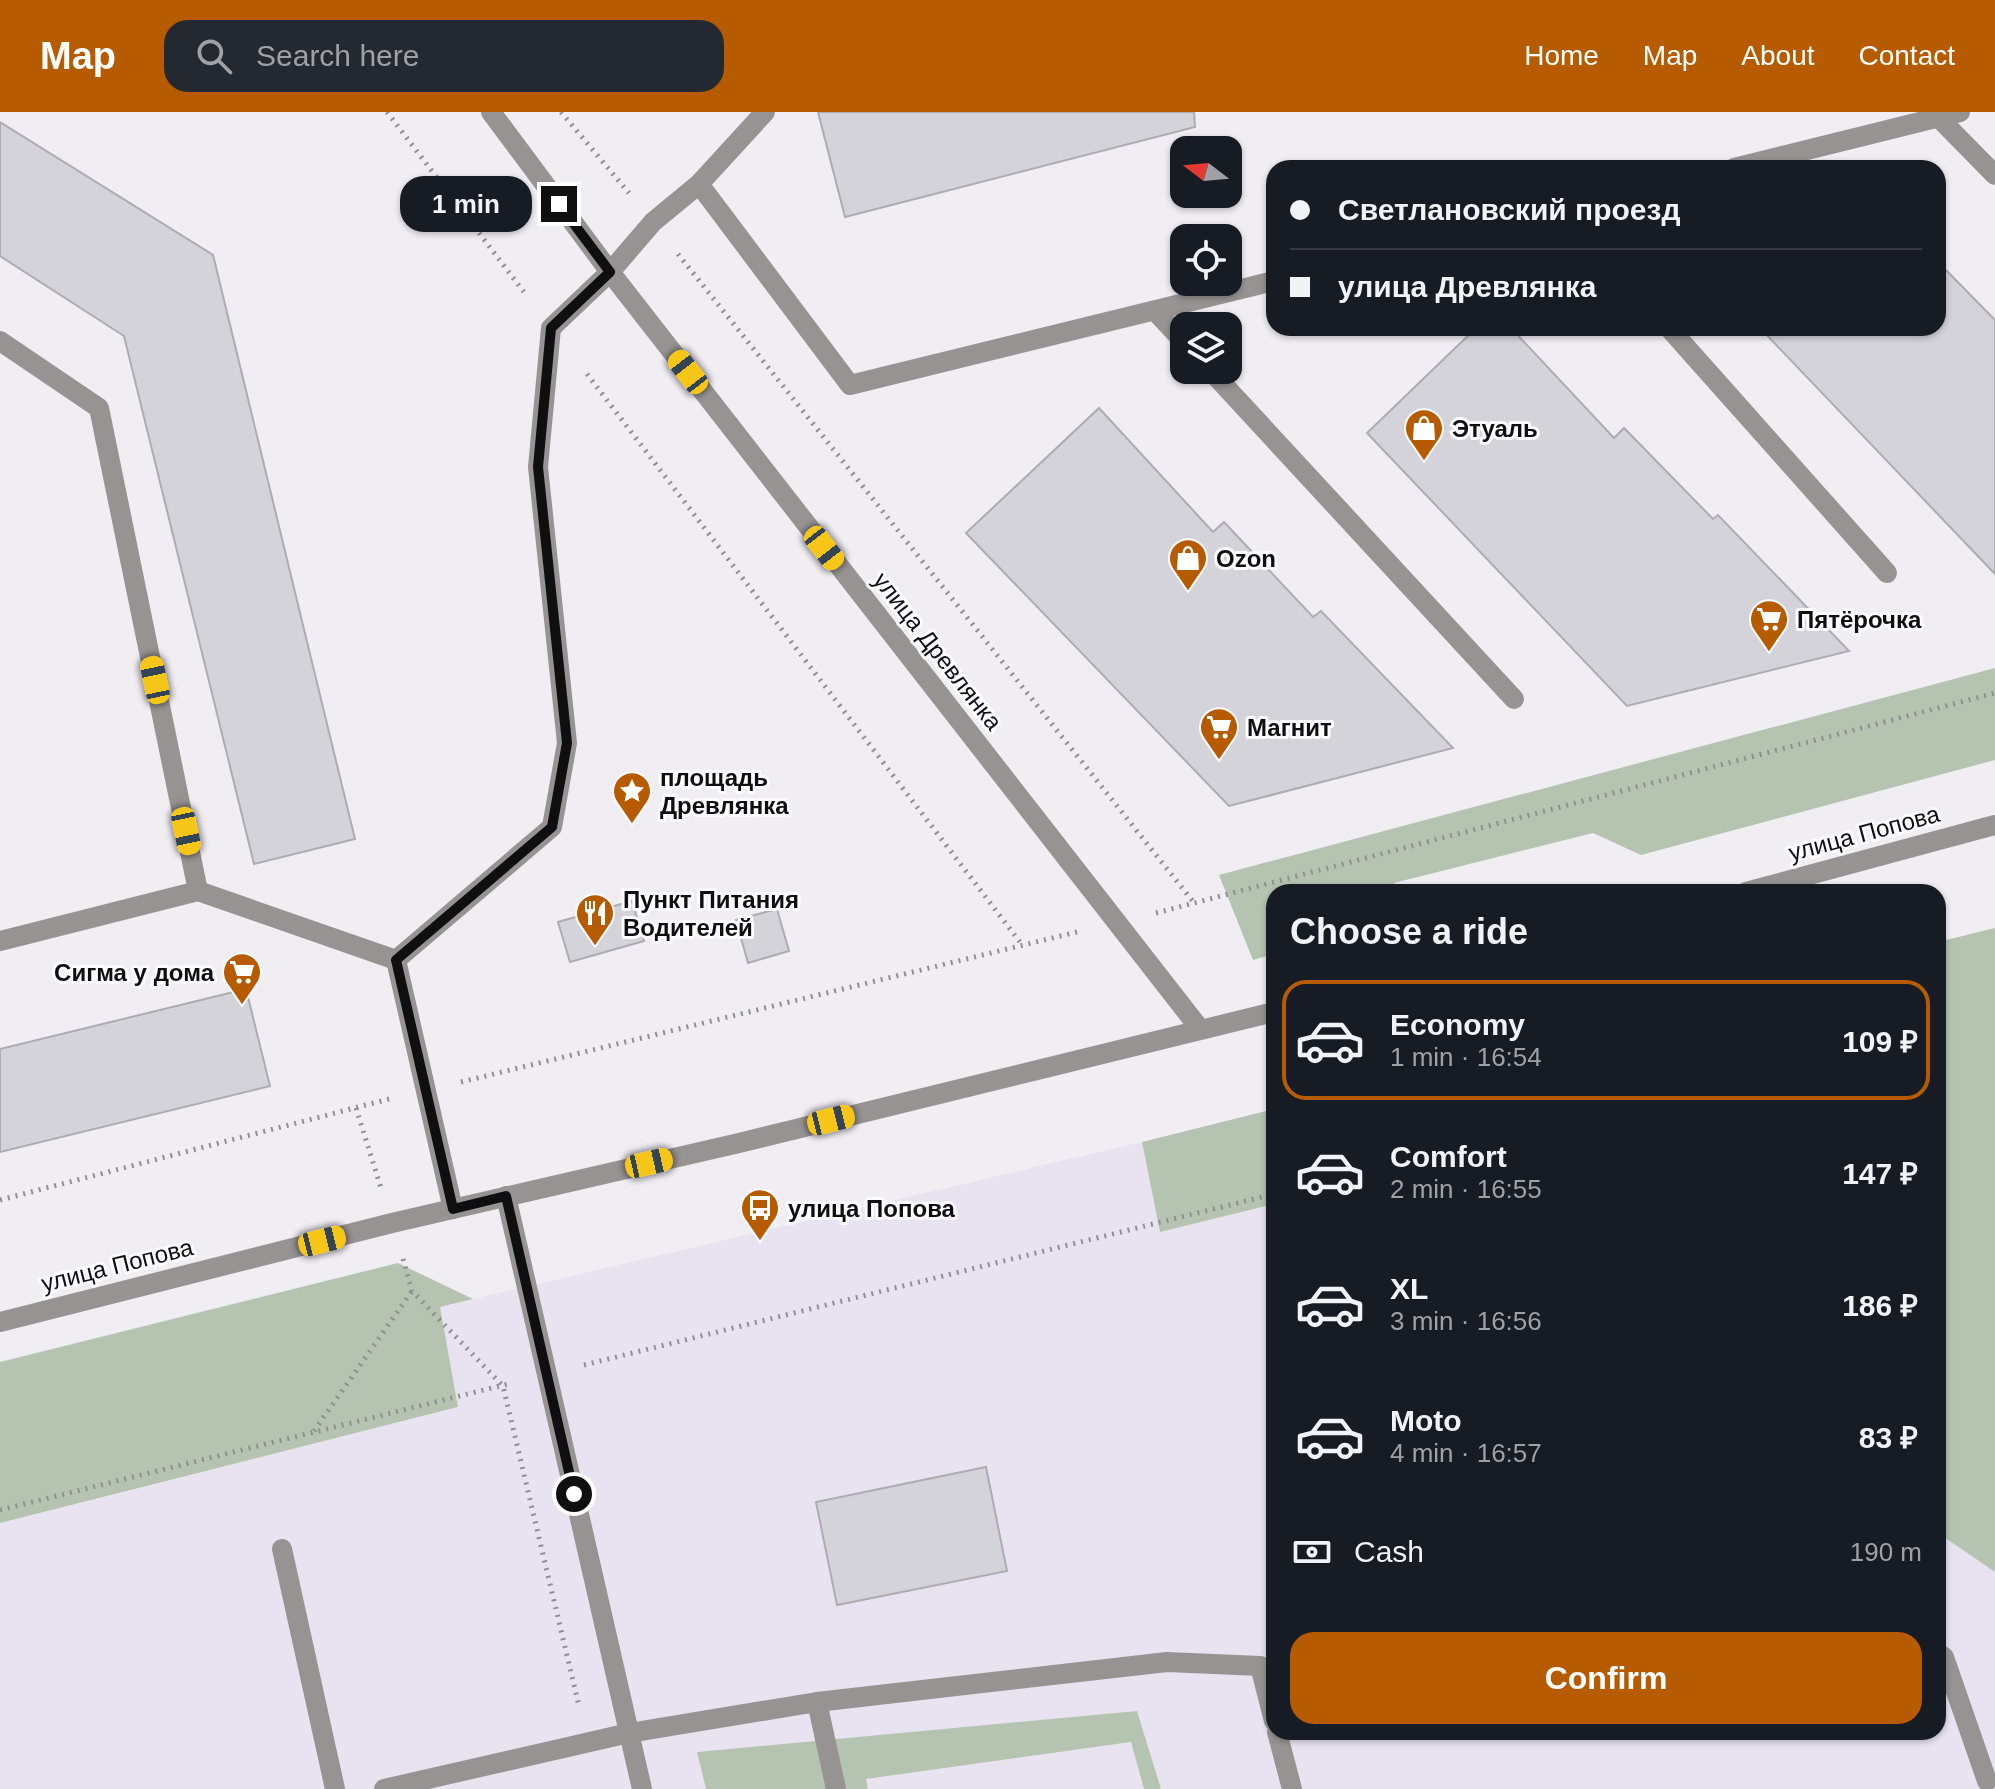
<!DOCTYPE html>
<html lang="en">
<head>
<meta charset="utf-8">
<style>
  :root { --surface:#171b24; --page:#242831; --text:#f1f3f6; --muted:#9ea1a6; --line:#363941; --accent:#b65b00 }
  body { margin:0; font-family:Arial,sans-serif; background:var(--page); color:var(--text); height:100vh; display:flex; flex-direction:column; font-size:30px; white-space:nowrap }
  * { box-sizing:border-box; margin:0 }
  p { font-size:26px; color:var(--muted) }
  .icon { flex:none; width:44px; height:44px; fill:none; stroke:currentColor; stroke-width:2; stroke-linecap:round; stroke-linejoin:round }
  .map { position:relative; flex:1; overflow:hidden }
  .drawer { position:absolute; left:1266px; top:772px; width:680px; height:856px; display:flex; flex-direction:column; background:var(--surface); border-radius:24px; box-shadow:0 2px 6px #0004 }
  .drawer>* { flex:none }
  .hud { position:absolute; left:1266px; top:48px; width:680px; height:176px; border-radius:24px; box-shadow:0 2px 6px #0004; display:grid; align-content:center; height:176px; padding:0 24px; background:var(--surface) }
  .needle { width:52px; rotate:286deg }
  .tools { position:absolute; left:1170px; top:24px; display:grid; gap:16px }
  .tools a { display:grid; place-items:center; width:72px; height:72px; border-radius:16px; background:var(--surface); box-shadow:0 2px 6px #0004; font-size:40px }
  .end { position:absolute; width:36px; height:36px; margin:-18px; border:10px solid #0f0e10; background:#fff; box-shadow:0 0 0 4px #fff }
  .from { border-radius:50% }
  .bubble { position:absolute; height:56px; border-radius:24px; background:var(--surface); box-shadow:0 2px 6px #0004; font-size:26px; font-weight:700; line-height:56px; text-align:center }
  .car { position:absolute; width:24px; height:48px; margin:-24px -12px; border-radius:10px; box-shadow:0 0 6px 2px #0007; background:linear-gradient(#f5c518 24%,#345 0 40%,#f5c518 0 76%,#345 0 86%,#f5c518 0) }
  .hud b { display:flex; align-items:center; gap:28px; height:76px; font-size:30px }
  .hud b+b { border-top:2px solid var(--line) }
  .hud i { width:20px; height:20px; background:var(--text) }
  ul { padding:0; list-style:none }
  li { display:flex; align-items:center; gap:24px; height:120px; margin:0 16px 12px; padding:0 8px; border:4px solid transparent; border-radius:24px }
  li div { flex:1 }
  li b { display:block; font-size:30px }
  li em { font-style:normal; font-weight:700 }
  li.selected { border-color:var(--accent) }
  li>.icon { width:72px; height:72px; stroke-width:1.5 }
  h2 { padding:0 24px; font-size:36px; line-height:96px }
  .pay { display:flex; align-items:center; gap:20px; height:88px; padding:0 24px; font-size:30px }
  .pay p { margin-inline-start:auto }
  .button { display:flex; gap:16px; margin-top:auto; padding:16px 24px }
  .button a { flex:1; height:92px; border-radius:24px; background:var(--accent); color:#fff; font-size:32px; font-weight:700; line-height:92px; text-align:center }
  header { display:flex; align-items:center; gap:48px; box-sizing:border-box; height:112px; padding:0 40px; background:var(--accent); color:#fff }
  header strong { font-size:38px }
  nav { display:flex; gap:44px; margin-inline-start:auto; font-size:28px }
  .search { width:560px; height:72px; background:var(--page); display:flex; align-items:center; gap:20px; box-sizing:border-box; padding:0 28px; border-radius:24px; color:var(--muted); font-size:30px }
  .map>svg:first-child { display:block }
</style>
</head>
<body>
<header>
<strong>Map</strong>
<div class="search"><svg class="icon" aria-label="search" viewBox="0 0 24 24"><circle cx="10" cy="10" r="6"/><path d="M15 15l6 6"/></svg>Search here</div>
<nav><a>Home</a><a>Map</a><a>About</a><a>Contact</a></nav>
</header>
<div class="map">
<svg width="1995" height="1677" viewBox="0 0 1995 1677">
  <rect width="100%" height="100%" fill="#f0edf3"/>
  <!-- built -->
  <g fill="#e9e3f1">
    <polygon points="1142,1030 1160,1120 1274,1092 1274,1620 1938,1620 1938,1421 1995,1460 1995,1677 1161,1677 1137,1599 697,1641 706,1677 0,1677 0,1411 458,1295 440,1195"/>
    <polygon points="1131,1630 1144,1677 868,1677 866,1667"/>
  </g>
  <!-- green -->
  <g fill="#b5c4b1">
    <polygon points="1995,556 1995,648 1641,743 1593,721 1394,771 1391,780 1274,780 1274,842 1253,848 1219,763"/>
    <polygon points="1995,816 1995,1460 1938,1421 1938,830"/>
    <polygon points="1274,997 1274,1092 1160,1120 1142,1030"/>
    <polygon points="398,1151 473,1187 440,1195 458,1295 0,1411 0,1250"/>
    <polygon points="1137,1599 1161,1677 1144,1677 1131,1630 866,1667 868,1677 706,1677 697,1640"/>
  </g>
  <!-- building -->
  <g fill="#d4d3da" stroke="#adacb3" stroke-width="2">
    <polygon points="818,0 1194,0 1195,15 845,105"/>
    <polygon points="0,10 213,143 355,727 254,752 124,224 0,144"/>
    <polygon points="1938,150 1995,208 1995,462 1760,216 1938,216"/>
    <polygon points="1476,216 1511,216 1614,326 1624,316 1713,407 1718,403 1849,539 1627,594 1367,321"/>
    <polygon points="1099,296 1213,420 1224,410 1313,505 1321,499 1453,636 1229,694 966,421"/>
    <polygon points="632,789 644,829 570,850 558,810"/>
    <polygon points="777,797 789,839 748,851 736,808"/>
    <polygon points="246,877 270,974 0,1040 0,937"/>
    <polygon points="986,1355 1007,1459 837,1493 816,1390"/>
  </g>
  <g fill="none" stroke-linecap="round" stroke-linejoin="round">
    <!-- path -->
    <g stroke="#918f93" stroke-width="5" stroke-dasharray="2 6" stroke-linecap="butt">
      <polyline points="387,0 527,184"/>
      <polyline points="561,0 629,81"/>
      <polyline points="678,142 1195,792"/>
      <polyline points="587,262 1023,834"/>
      <polyline points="1156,801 1995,581"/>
      <polyline points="461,970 1077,820"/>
      <polyline points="356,996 381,1076"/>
      <polyline points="0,1088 389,987"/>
      <polyline points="403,1147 412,1179 503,1274 579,1594"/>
      <polyline points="584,1253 1274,1082"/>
      <polyline points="314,1319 412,1179"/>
      <polyline points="0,1398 512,1271"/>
    </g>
    <!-- service -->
    <g stroke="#979393" stroke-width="20">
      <polyline points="1938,5 1995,63"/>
      <polyline points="1734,56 1960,0"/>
      <polyline points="699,72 850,273 1274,169"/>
      <polyline points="1155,199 1184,230"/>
      <polyline points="1669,216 1887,461"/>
      <polyline points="0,229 99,296 198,779"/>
      <polyline points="1210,258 1514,587"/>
      <polyline points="0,829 198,779 396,848"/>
      <polyline points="396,848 552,715 567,631 538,355 551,216 610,160 653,110 699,72 765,0"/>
      <polyline points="396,848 453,1097"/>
      <polyline points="282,1437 335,1677"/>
      <polyline points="1938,1541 1944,1545 1987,1669"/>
      <polyline points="817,1590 836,1677"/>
      <polyline points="1277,1620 1292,1677"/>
      <polyline points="384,1677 629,1621 817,1590 1167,1550 1260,1554 1274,1609"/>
    </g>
    <!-- minor -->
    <g stroke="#979393" stroke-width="20">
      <polyline points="491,0 610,160 1200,917"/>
      <polyline points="506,1084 642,1677"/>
    </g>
    <!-- tertiary -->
    <g stroke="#979393" stroke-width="20">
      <polyline points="1746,780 1995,713"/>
      <polyline points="0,1210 392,1111 739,1031 1274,900"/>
    </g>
  </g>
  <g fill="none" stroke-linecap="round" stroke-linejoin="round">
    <!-- route -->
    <polyline stroke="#0f0e10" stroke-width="10" points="559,92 610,160 551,216 538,355 567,631 552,715 396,848 453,1097 506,1084 574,1382"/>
  </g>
  <!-- icons -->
  <defs>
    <symbol id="shop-pin" viewBox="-11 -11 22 30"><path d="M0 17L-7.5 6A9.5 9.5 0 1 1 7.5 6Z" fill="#b65b00" stroke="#fcfbff"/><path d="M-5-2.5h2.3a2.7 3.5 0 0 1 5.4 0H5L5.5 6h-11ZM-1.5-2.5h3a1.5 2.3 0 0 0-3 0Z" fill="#fff"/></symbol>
    <symbol id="supermarket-pin" viewBox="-11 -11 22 30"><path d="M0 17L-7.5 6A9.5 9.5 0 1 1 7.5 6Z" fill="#b65b00" stroke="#fcfbff"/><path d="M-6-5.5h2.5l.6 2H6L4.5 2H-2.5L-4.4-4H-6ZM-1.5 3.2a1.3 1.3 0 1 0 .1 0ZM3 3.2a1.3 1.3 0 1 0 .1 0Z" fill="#fff"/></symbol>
    <symbol id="sight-pin" viewBox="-11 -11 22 30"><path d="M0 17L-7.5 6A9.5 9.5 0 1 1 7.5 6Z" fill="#b65b00" stroke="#fcfbff"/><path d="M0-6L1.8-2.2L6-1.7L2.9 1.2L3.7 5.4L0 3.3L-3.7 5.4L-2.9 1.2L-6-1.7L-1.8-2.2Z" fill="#fff"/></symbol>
    <symbol id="restaurant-pin" viewBox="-11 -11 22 30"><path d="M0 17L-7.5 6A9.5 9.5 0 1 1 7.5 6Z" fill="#b65b00" stroke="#fcfbff"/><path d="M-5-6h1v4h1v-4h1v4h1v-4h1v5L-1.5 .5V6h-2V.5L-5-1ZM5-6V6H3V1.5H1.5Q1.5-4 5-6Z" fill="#fff"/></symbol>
    <symbol id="bus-pin" viewBox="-11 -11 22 30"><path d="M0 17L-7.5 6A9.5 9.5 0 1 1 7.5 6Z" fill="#b65b00" stroke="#fcfbff"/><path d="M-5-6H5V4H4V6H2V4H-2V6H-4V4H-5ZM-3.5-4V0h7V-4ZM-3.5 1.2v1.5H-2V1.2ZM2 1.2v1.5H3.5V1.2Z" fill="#fff"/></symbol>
  </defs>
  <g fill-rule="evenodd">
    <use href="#shop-pin" x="1402" y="294" width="44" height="60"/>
    <use href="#shop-pin" x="1166" y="424" width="44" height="60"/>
    <use href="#supermarket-pin" x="1747" y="485" width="44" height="60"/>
    <use href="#supermarket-pin" x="1197" y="593" width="44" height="60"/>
    <use href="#sight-pin" x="610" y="657" width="44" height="60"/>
    <use href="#restaurant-pin" x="573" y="779" width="44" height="60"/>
    <use href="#supermarket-pin" x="220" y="838" width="44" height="60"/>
    <use href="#bus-pin" x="738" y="1074" width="44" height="60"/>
  </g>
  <g text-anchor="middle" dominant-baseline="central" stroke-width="6" stroke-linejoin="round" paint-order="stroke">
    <!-- poi labels -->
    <g font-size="24" font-weight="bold" fill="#0f0e10" stroke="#fcfbff" text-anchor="start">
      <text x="1452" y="316">Этуаль</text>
      <text x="1216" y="446">Ozon</text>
      <text x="1797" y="507">Пятёрочка</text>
      <text x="1247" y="615">Магнит</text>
      <text x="660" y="665">площадь<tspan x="660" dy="28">Древлянка</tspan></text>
      <text x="623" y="787">Пункт Питания<tspan x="623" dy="28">Водителей</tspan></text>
      <text x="214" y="860" text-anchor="end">Сигма у дома</text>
      <text x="788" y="1096">улица Попова</text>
    </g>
    <!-- street labels -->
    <g font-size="24" fill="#0f0e10" stroke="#fcfbff">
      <text transform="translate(938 539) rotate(52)">улица Древлянка</text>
      <text transform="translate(1864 721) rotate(-15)">улица Попова</text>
      <text transform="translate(117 1153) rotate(-14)">улица Попова</text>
    </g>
  </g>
</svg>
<div class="tools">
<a><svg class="needle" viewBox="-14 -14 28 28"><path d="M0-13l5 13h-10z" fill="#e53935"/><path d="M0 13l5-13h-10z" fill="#9ea1a6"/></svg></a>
<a><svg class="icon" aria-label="locate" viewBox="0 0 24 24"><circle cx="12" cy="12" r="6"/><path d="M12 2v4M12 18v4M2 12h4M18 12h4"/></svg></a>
<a><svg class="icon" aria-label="layers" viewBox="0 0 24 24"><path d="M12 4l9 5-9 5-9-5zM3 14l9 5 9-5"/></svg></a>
</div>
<i class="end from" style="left:574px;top:1382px"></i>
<i class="end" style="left:559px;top:92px"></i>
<div class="bubble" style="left:400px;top:64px;width:132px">1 min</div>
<i class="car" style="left:688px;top:260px;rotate:322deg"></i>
<i class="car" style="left:824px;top:436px;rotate:142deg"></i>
<i class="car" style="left:155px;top:568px;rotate:348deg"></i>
<i class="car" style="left:186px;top:719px;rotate:168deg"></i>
<i class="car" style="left:831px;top:1008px;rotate:76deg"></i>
<i class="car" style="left:649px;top:1051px;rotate:77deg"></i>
<i class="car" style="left:322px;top:1129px;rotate:76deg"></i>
<div class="hud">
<b><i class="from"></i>Светлановский проезд</b>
<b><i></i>улица Древлянка</b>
</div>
<section class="drawer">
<h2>Choose a ride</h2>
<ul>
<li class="selected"><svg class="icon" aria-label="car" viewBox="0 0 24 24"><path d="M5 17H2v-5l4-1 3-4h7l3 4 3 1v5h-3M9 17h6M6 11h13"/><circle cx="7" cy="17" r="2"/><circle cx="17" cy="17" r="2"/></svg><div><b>Economy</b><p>1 min · 16:54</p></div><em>109 ₽</em></li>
<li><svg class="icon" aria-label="car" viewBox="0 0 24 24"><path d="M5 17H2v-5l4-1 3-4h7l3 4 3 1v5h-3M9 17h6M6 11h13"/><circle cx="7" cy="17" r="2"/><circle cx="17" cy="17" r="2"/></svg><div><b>Comfort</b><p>2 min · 16:55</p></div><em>147 ₽</em></li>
<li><svg class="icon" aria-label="car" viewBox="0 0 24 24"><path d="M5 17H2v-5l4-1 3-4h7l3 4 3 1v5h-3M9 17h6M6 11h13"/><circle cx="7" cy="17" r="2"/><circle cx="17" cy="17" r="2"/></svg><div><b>XL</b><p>3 min · 16:56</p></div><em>186 ₽</em></li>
<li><svg class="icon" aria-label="car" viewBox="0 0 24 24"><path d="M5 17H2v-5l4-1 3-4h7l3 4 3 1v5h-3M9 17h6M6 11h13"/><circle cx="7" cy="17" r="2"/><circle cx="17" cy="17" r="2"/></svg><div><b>Moto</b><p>4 min · 16:57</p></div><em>83 ₽</em></li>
</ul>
<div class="pay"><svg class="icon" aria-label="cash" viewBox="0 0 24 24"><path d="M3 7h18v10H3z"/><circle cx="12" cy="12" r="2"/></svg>Cash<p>190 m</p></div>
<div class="button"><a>Confirm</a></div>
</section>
</div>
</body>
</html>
